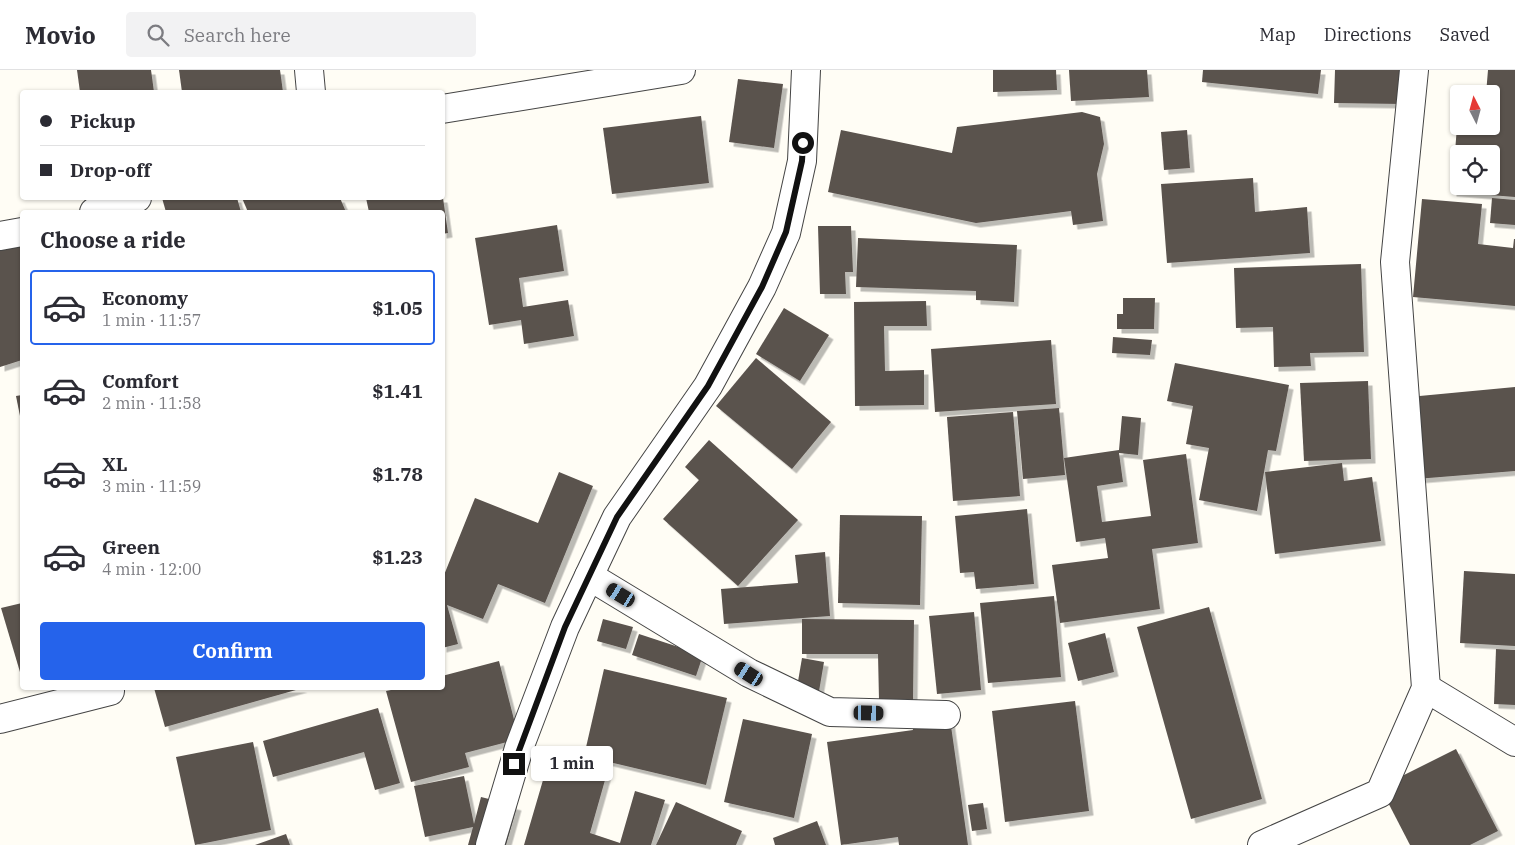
<!DOCTYPE html>
<html lang="en">
<head>
<meta charset="utf-8">
<style>
  :root { --surface:#fff; --page:#f2f2f3; --text:#2b2b33; --muted:#7c7c81; --line:#e1e1e2; --accent:#2563eb }
  body { margin:0; font-family:"IBM Plex Serif",serif; background:var(--page); color:var(--text); height:100vh; display:flex; flex-direction:column; font-size:19px; white-space:nowrap }
  * { box-sizing:border-box; margin:0 }
  p { font-size:16px; color:var(--muted) }
  .icon { flex:none; width:28px; height:28px; fill:none; stroke:currentColor; stroke-width:2; stroke-linecap:round; stroke-linejoin:round }
  .map { position:relative; flex:1; overflow:hidden }
  .side { position:absolute; left:20px; top:140px; width:425px; height:480px; display:flex; flex-direction:column; background:var(--surface); border-radius:5px; box-shadow:0 1px 4px #0004 }
  .side>* { flex:none }
  .hud { position:absolute; left:20px; top:20px; width:425px; height:110px; border-radius:5px; box-shadow:0 1px 4px #0004; display:grid; align-content:center; height:110px; padding:0 20px; background:var(--surface) }
  .needle { width:32px; rotate:354deg }
  .controls { position:absolute; left:1450px; top:15px; display:grid; gap:10px }
  .controls a { display:grid; place-items:center; width:50px; height:50px; border-radius:5px; background:var(--surface); box-shadow:0 1px 4px #0004; font-size:25px }
  .end { position:absolute; width:22px; height:22px; margin:-11px; border:6px solid #111; background:#fff; box-shadow:0 0 0 2px #fff }
  .from { border-radius:50% }
  .bubble { position:absolute; height:35px; border-radius:5px; background:var(--surface); box-shadow:0 1px 4px #0004; font-size:16px; font-weight:700; line-height:35px; text-align:center }
  .car { position:absolute; width:15px; height:30px; margin:-15px -8px; border-radius:6px; box-shadow:0 0 4px 1px #0007; background:linear-gradient(#222 24%,#8ab4d8 0 40%,#222 0 76%,#8ab4d8 0 86%,#222 0) }
  .hud b { display:flex; align-items:center; gap:18px; height:48px; font-size:19px }
  .hud b+b { border-top:1px solid var(--line) }
  .hud i { width:12px; height:12px; background:var(--text) }
  ul { padding:0; list-style:none }
  li { display:flex; align-items:center; gap:15px; height:75px; margin:0 10px 8px; padding:0 10px; border:2px solid transparent; border-radius:5px }
  li div { flex:1 }
  li b { display:block; font-size:19px }
  li em { font-style:normal; font-weight:700 }
  li.on { border-color:var(--accent) }
  li>.icon { width:45px; height:45px; stroke-width:1.5 }
  h2 { padding:0 20px; font-size:22px; line-height:60px }
  .primary-button { display:flex; gap:10px; margin-top:auto; padding:10px 20px }
  .primary-button a { flex:1; height:58px; border-radius:5px; background:var(--accent); color:#fff; font-size:20px; font-weight:700; line-height:58px; text-align:center }
  header { display:flex; align-items:center; gap:30px; box-sizing:border-box; height:70px; padding:0 25px; background:var(--surface); border-bottom:1px solid var(--line) }
  header strong { font-size:24px }
  nav { display:flex; gap:28px; margin-inline-start:auto; font-size:18px }
  .search { width:350px; height:45px; background:var(--page); display:flex; align-items:center; gap:12px; box-sizing:border-box; padding:0 18px; border-radius:5px; color:var(--muted); font-size:19px }
  .map>svg:first-child { display:block }
</style>
</head>
<body>
<header>
<strong>Movio</strong>
<div class="search"><svg class="icon" aria-label="search" viewBox="0 0 24 24"><circle cx="10" cy="10" r="6"/><path d="M15 15l6 6"/></svg>Search here</div>
<nav><a>Map</a><a>Directions</a><a>Saved</a></nav>
</header>
<div class="map">
<svg width="1515" height="775" viewBox="0 0 1515 775">
  <defs>
    <filter id="shadow"><feDropShadow dx="4.5" dy="4.5" stdDeviation="0" flood-color="#0004"/></filter>
  </defs>
  <rect width="100%" height="100%" fill="#fffdf5"/>
  <!-- building -->
  <g fill="#5a524d" fill-rule="evenodd" filter="url(#shadow)">
    <polygon points="77,0 151,0 154,22 80,22"/>
    <polygon points="179,0 280,0 283,22 182,22"/>
    <polygon points="993,0 1056,0 1057,20 993,22"/>
    <polygon points="1069,0 1147,0 1149,27 1071,31"/>
    <polygon points="1203,0 1321,0 1318,24 1202,12"/>
    <polygon points="1335,0 1402,0 1402,34 1334,33"/>
    <path d="M 1488,0 L 1515,0 L 1515,127 L 1452,122 L 1457,56 L 1491,56 L 1491,24 L 1486,24 ZM 1459,84 L 1491,84 L 1491,116 L 1459,116 Z"/>
    <polygon points="738,9 783,14 774,78 729,72"/>
    <polygon points="1082,42 1100,47 1104,74 1097,104 1103,151 1073,155 1071,141 976,153 828,122 841,60 952,83 957,57"/>
    <polygon points="701,46 709,113 612,124 603,58"/>
    <polygon points="1187,60 1190,98 1164,100 1161,62"/>
    <polygon points="1253,108 1255,142 1307,137 1310,183 1167,193 1161,114"/>
    <polygon points="162,128 237,128 241,142 166,142"/>
    <polygon points="242,128 340,128 346,142 248,142"/>
    <polygon points="366,128 443,128 448,163 442,164 442,142 369,142"/>
    <polygon points="1492,128 1515,130 1515,155 1490,153"/>
    <polygon points="1422,129 1482,134 1478,174 1513,178 1514,169 1515,169 1515,236 1413,227"/>
    <polygon points="557,155 564,201 519,208 523,237 568,230 574,266 524,274 521,250 489,255 475,168"/>
    <polygon points="818,156 851,156 853,202 845,202 846,224 820,224"/>
    <polygon points="858,168 1017,175 1014,232 976,230 976,221 856,217"/>
    <polygon points="22,173 22,290 0,297 0,180"/>
    <polygon points="1361,194 1364,282 1310,283 1311,296 1274,297 1273,257 1236,258 1234,198"/>
    <polygon points="1123,228 1155,228 1154,259 1117,259 1117,244 1123,244"/>
    <polygon points="926,231 927,256 884,256 885,301 924,300 924,335 855,336 854,232"/>
    <polygon points="784,238 829,265 800,311 756,284"/>
    <polygon points="1113,267 1152,270 1150,285 1112,283"/>
    <polygon points="1051,270 1056,334 935,342 931,279"/>
    <polygon points="756,288 831,352 792,399 716,336"/>
    <polygon points="1175,293 1289,315 1276,381 1268,380 1257,441 1199,430 1209,378 1186,374 1193,336 1167,331"/>
    <polygon points="1368,311 1371,389 1304,391 1300,313"/>
    <polygon points="1515,317 1515,401 1416,409 1409,327"/>
    <polygon points="22,325 22,356 16,326"/>
    <polygon points="1059,338 1065,405 1023,409 1017,341"/>
    <polygon points="1013,342 1020,426 953,431 947,347"/>
    <polygon points="1122,346 1141,348 1138,385 1119,383 1123,412 1097,416 1102,452 1151,446 1143,390 1186,384 1198,473 1152,479 1160,539 1060,553 1052,495 1108,488 1105,468 1076,472 1064,388 1119,380"/>
    <polygon points="709,370 798,450 738,516 663,449 699,410 685,397"/>
    <polygon points="1342,393 1344,411 1372,407 1381,471 1275,484 1265,402"/>
    <polygon points="559,402 593,416 545,533 498,514 483,549 447,535 458,574 442,578 442,510 475,428 538,453"/>
    <polygon points="1027,439 1034,514 976,519 974,502 960,503 955,446"/>
    <polygon points="840,445 922,446 920,535 838,533"/>
    <polygon points="825,482 830,546 724,554 721,519 798,513 795,485"/>
    <polygon points="1464,501 1515,504 1515,576 1460,573"/>
    <polygon points="1054,526 1061,607 988,613 980,533"/>
    <polygon points="22,533 22,601 20,602 1,538"/>
    <polygon points="1209,537 1262,729 1191,749 1137,557"/>
    <polygon points="974,542 981,620 937,624 929,546"/>
    <polygon points="603,549 633,557 626,579 597,571"/>
    <polygon points="802,549 914,550 913,630 879,630 878,584 802,584"/>
    <polygon points="1105,563 1114,602 1078,611 1068,573"/>
    <polygon points="639,564 703,585 696,606 632,585"/>
    <polygon points="1496,579 1515,580 1515,635 1494,634"/>
    <polygon points="802,588 824,592 817,633 795,629"/>
    <polygon points="499,591 519,669 465,683 469,697 411,712 386,621 401,618 442,618 442,606"/>
    <polygon points="604,599 727,628 706,715 584,686"/>
    <polygon points="154,618 303,618 165,657"/>
    <polygon points="1075,631 1089,741 1005,752 992,641"/>
    <polygon points="378,638 400,713 375,720 364,682 273,707 263,671"/>
    <polygon points="949,642 968,775 899,775 898,767 841,775 827,672 913,660 911,648"/>
    <polygon points="743,649 812,664 794,748 724,732"/>
    <polygon points="253,672 271,760 195,775 176,687"/>
    <polygon points="553,676 581,685 578,694 607,703 590,763 620,773 635,721 665,730 651,775 524,775"/>
    <polygon points="1456,679 1498,761 1470,775 1410,775 1380,717"/>
    <polygon points="464,706 474,754 481,727 517,736 506,775 468,775 473,757 425,767 414,716"/>
    <polygon points="676,732 742,761 736,775 656,775"/>
    <polygon points="983,733 987,759 972,761 968,735"/>
    <polygon points="817,751 826,775 775,775 773,768"/>
    <polygon points="286,764 290,775 255,775"/>
  </g>
  <g fill="none" stroke-linecap="round" stroke-linejoin="round">
    <defs>
      <g id="street">
        <polyline points="309,0 311,22"/>
        <polyline points="442,39 681,0"/>
        <polyline points="94,142 137,128"/>
        <polyline points="0,166 22,162"/>
        <polyline points="589,506 749,603 830,642 946,645"/>
        <polyline points="1426,618 1515,672"/>
        <polyline points="0,649 110,621"/>
        <polyline points="490,775 519,678 565,557 589,506 617,447 708,316 762,217 786,163 802,91 806,0"/>
        <polyline points="1262,775 1380,723 1426,618 1395,192 1414,0"/>
      </g>
    </defs>
    <!-- street casing -->
    <use href="#street" stroke="#444" stroke-width="30"/>
    <!-- street -->
    <use href="#street" stroke="#fff" stroke-width="28"/>
  </g>
  <g fill="none" stroke-linecap="round" stroke-linejoin="round">
    <!-- route -->
    <polyline stroke="#111" stroke-width="6" points="514,694 565,557 617,447 708,316 762,217 786,162 802,91 803,73"/>
  </g>
</svg>
<div class="controls">
<a><svg class="needle" viewBox="-14 -14 28 28"><path d="M0-13l5 13h-10z" fill="#e53935"/><path d="M0 13l5-13h-10z" fill="#7c7c81"/></svg></a>
<a><svg class="icon" aria-label="locate" viewBox="0 0 24 24"><circle cx="12" cy="12" r="6"/><path d="M12 2v4M12 18v4M2 12h4M18 12h4"/></svg></a>
</div>
<i class="end from" style="left:803px;top:73px"></i>
<i class="end" style="left:514px;top:694px"></i>
<div class="bubble" style="left:531px;top:676px;width:82px">1 min</div>
<i class="car" style="left:621px;top:525px;rotate:301deg"></i>
<i class="car" style="left:749px;top:604px;rotate:302deg"></i>
<i class="car" style="left:869px;top:643px;rotate:91deg"></i>
<div class="hud">
<b><i class="from"></i>Pickup</b>
<b><i></i>Drop-off</b>
</div>
<section class="side">
<h2>Choose a ride</h2>
<ul>
<li class="on"><svg class="icon" aria-label="car" viewBox="0 0 24 24"><path d="M5 17H2v-5l4-1 3-4h7l3 4 3 1v5h-3M9 17h6M6 11h13"/><circle cx="7" cy="17" r="2"/><circle cx="17" cy="17" r="2"/></svg><div><b>Economy</b><p>1 min · 11:57</p></div><em>$1.05</em></li>
<li><svg class="icon" aria-label="car" viewBox="0 0 24 24"><path d="M5 17H2v-5l4-1 3-4h7l3 4 3 1v5h-3M9 17h6M6 11h13"/><circle cx="7" cy="17" r="2"/><circle cx="17" cy="17" r="2"/></svg><div><b>Comfort</b><p>2 min · 11:58</p></div><em>$1.41</em></li>
<li><svg class="icon" aria-label="car" viewBox="0 0 24 24"><path d="M5 17H2v-5l4-1 3-4h7l3 4 3 1v5h-3M9 17h6M6 11h13"/><circle cx="7" cy="17" r="2"/><circle cx="17" cy="17" r="2"/></svg><div><b>XL</b><p>3 min · 11:59</p></div><em>$1.78</em></li>
<li><svg class="icon" aria-label="car" viewBox="0 0 24 24"><path d="M5 17H2v-5l4-1 3-4h7l3 4 3 1v5h-3M9 17h6M6 11h13"/><circle cx="7" cy="17" r="2"/><circle cx="17" cy="17" r="2"/></svg><div><b>Green</b><p>4 min · 12:00</p></div><em>$1.23</em></li>
</ul>
<div class="primary-button"><a>Confirm</a></div>
</section>
</div>
</body>
</html>
